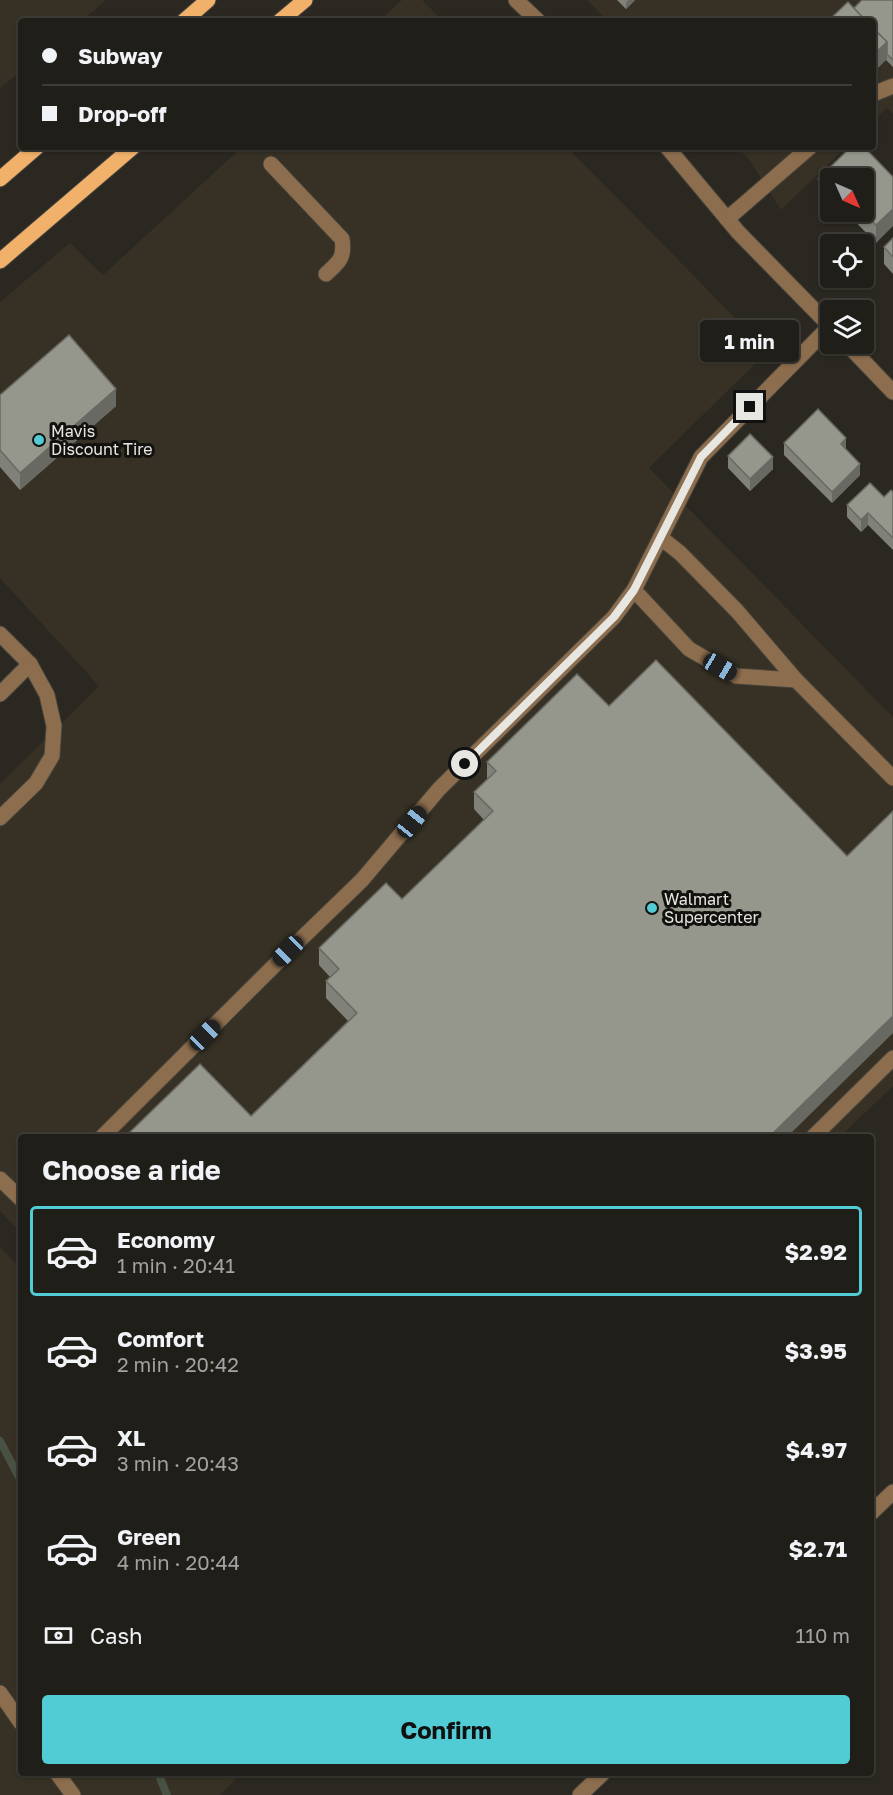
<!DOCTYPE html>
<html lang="en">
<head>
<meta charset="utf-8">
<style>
  :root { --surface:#201e19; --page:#2d2b26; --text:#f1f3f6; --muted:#a2a2a2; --line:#3d3c38; --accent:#51ccd4 }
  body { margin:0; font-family:"Golos Text",sans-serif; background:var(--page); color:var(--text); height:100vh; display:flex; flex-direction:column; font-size:22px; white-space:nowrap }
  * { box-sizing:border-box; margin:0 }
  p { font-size:20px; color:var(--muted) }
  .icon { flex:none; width:33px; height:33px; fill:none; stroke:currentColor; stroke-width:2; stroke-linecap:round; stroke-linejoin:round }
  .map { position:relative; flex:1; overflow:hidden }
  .side { position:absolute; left:18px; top:1134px; width:856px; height:642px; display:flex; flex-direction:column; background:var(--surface); border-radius:6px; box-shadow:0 2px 4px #0004,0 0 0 2px var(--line) }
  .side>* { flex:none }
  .guide { position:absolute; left:18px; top:18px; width:858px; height:132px; border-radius:6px; box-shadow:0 2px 4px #0004,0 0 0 2px var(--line); display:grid; align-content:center; height:132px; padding:0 24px; background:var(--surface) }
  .needle { width:39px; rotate:135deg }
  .tools { position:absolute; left:820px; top:168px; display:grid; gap:12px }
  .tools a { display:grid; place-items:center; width:54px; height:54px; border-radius:6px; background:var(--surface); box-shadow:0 2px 4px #0004,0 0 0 2px var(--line); font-size:30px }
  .end { position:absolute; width:27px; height:27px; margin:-14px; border:8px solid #e7e6e1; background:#111; box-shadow:0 0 0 3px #111 }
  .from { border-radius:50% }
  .bubble { position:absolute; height:42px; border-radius:6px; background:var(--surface); box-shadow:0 2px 4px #0004,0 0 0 2px var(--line); font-size:20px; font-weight:700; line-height:42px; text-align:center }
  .car { position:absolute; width:18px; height:36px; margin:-18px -9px; border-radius:8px; box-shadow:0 0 4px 2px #0007; background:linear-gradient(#222 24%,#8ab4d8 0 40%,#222 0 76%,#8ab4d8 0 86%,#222 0) }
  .guide b { display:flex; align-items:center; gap:21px; height:57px; font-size:22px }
  .guide b+b { border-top:2px solid var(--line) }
  .guide i { width:15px; height:15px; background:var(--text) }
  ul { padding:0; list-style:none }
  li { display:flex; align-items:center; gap:18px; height:90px; margin:0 12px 9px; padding:0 12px; border:3px solid transparent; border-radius:6px }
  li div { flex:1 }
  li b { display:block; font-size:22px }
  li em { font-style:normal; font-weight:700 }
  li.current { border-color:var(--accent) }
  li>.icon { width:54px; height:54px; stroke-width:1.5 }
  h2 { padding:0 24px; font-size:27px; line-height:72px }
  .pay { display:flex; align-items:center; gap:15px; height:66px; padding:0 24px; font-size:22px }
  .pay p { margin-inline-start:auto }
  .button { display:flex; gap:12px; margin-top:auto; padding:12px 24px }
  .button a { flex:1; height:69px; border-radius:6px; background:var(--accent); color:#111; font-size:24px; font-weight:700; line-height:69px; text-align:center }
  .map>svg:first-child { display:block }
</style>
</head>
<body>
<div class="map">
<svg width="893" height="1795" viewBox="0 0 893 1795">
  <rect width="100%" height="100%" fill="#2b2821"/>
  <!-- built -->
  <g fill="#363124">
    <polygon points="0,0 106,0 81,21 21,21 21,71 0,88"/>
    <polygon points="402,0 422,0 443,21 379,21"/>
    <polygon points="587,0 893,0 893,114 887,108 873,121 873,21 608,21"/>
    <polygon points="242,147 567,147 768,351 649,468 893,717 893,1086 840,1137 21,1137 21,1233 0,1211 0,784 99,686 0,578 0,302 70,243 103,275"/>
    <polygon points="737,147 846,147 781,210 748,158"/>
    <polygon points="0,1247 21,1269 21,1773 242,1773 220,1795 0,1795"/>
  </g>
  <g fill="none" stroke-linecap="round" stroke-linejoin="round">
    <!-- stream -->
    <g stroke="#475244" stroke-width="8">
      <polyline points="0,1441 21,1481"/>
      <polyline points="158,1773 167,1795"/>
    </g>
    <defs>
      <g id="minor">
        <polyline points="516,0 538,21"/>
        <polyline points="873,94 893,86"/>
        <polyline points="667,147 738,232 831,327"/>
        <path d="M 271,164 L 342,239 C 345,258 339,262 326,274"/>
        <polyline points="727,219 810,147"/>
        <polyline points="847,344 893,392"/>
        <polyline points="661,538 680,553 737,611 796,680 893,778"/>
        <polyline points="634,590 689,649 736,676 796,680"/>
        <polyline points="0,634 30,664 47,695 54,726 52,756 36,783 0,818"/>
        <polyline points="0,694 30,664"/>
        <polyline points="102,1137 303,937 362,880 439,789 614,617 634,590 701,457 830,326"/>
        <polyline points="813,1137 893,1058"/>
        <polyline points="0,1179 21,1199"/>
        <polyline points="872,1512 893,1492"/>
        <polyline points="0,1693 21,1723"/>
        <polyline points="57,1773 73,1795"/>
        <polyline points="580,1795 603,1773"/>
      </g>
      <g id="major">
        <polyline points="184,21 208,0"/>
        <polyline points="280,21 305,0"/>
        <polyline points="0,179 37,147"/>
        <polyline points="0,261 133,147"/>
      </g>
    </defs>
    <!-- minor casing -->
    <use href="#minor" stroke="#45433c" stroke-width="17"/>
    <!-- major casing -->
    <use href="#major" stroke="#45433c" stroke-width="17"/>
    <!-- minor -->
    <use href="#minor" stroke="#8c6d4d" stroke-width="15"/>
    <!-- major -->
    <use href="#major" stroke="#f1b16b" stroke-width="15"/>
  </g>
  <!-- wall -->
  <g fill="#808178">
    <polygon points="617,0 635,0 626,9"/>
    <polygon points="893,0 893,67 886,60 854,8"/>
    <polygon points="893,177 876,243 846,212 864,212 831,178 831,209 818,196 818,179"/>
    <polygon points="893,238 893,274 884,264 884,247"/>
    <polygon points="0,395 116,406 20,490 0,467"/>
    <polygon points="784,443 846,449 860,475 832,503 784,455"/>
    <polygon points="728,456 773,469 750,491 728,468"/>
    <polygon points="893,492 893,550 868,525 861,532 847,517 847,505 884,497"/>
    <polygon points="577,674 787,1137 130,1137 130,1132 251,1116 348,1021 326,998 326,981 330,977 319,965 319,948 402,899 484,820 474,809 474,792 487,779 487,762"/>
  </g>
  <!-- shaded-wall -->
  <g fill="#686962">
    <polygon points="628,0 635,0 626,9 626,3"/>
    <polygon points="887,42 887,59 873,73 873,55"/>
    <polygon points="893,209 893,226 876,243 876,225"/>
    <polygon points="116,389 116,406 20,490 20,473"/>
    <polygon points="846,438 846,450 841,444"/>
    <polygon points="773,457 773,469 750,491 750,479"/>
    <polygon points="860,464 860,475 832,503 832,492"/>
    <polygon points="868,513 868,525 861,532 861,520"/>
    <polygon points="893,1016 893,1033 787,1137 769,1137"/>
  </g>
  <!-- building -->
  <g fill="#95968c" stroke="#686962" stroke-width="1.5">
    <polygon points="862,0 893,0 893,60 887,54 887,42 873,28 873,21 866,21 854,8"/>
    <polygon points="848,2 866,21 828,21"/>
    <polygon points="873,28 887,42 873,55"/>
    <polygon points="851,147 864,147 893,177 893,209 876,225 862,212 864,212 864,178 831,178 831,191 818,179"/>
    <polygon points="893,238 893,257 884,247"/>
    <polygon points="69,335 116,389 20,473 0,450 0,395"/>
    <polygon points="818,409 846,438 841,444 860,464 832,492 784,443"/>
    <polygon points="750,434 773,457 750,479 728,456"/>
    <polygon points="870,483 884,497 891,490 893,492 893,538 868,513 861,520 847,505"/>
    <polygon points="656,660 847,856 893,811 893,1016 769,1137 134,1137 130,1132 200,1064 251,1116 357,1013 326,981 339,969 319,948 386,883 402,899 493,811 474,792 496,771 487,762 577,674 609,706"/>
  </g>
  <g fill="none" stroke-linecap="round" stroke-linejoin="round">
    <!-- route -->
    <polyline stroke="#e7e6e1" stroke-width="8" points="465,764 614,617 634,590 701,457 750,407"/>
  </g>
  <!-- markers -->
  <g fill="#51ccd4" stroke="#12110e" stroke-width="2">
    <circle cx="39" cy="440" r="6"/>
    <circle cx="652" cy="908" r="6"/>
  </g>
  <g text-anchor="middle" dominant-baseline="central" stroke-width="6" stroke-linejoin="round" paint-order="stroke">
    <!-- poi labels -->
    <g font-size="16" fill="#e7e6e1" stroke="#12110e" text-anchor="start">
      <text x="51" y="431">Mavis<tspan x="51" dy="18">Discount Tire</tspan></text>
      <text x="664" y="899">Walmart<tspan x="664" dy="18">Supercenter</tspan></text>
    </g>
  </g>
</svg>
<div class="tools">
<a><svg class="needle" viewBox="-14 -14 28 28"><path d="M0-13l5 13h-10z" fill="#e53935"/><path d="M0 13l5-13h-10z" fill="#a2a2a2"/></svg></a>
<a><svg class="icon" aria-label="locate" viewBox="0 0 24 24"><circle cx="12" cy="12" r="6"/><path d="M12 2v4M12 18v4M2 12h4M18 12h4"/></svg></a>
<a><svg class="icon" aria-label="layers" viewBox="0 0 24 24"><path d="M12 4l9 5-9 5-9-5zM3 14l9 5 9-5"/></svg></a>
</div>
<i class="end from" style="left:465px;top:764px"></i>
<i class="end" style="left:750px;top:407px"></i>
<div class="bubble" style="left:700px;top:320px;width:99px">1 min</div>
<i class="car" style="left:720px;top:667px;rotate:120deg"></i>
<i class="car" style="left:412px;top:822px;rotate:39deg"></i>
<i class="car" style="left:288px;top:951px;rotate:225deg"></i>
<i class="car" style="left:205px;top:1035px;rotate:45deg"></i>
<div class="guide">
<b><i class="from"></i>Subway</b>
<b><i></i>Drop-off</b>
</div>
<section class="side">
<h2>Choose a ride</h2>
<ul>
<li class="current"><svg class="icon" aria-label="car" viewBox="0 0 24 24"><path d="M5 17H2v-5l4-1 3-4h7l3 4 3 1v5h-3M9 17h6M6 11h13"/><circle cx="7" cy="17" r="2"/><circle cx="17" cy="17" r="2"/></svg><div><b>Economy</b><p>1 min · 20:41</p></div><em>$2.92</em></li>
<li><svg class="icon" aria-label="car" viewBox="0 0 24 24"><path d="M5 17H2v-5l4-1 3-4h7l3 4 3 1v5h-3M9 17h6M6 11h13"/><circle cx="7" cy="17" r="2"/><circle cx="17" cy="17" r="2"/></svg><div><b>Comfort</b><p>2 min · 20:42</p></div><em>$3.95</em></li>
<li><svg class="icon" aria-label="car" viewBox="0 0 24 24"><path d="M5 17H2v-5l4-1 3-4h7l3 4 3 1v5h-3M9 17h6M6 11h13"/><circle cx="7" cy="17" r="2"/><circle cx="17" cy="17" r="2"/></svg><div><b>XL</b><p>3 min · 20:43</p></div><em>$4.97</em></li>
<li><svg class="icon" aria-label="car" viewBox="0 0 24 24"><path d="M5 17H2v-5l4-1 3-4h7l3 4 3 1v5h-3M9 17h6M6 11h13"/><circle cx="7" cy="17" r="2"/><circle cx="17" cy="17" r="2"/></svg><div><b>Green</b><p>4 min · 20:44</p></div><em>$2.71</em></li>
</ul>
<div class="pay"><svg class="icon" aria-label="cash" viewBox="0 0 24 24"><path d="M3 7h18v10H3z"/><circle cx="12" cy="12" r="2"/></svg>Cash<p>110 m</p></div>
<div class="button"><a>Confirm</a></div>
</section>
</div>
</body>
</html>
